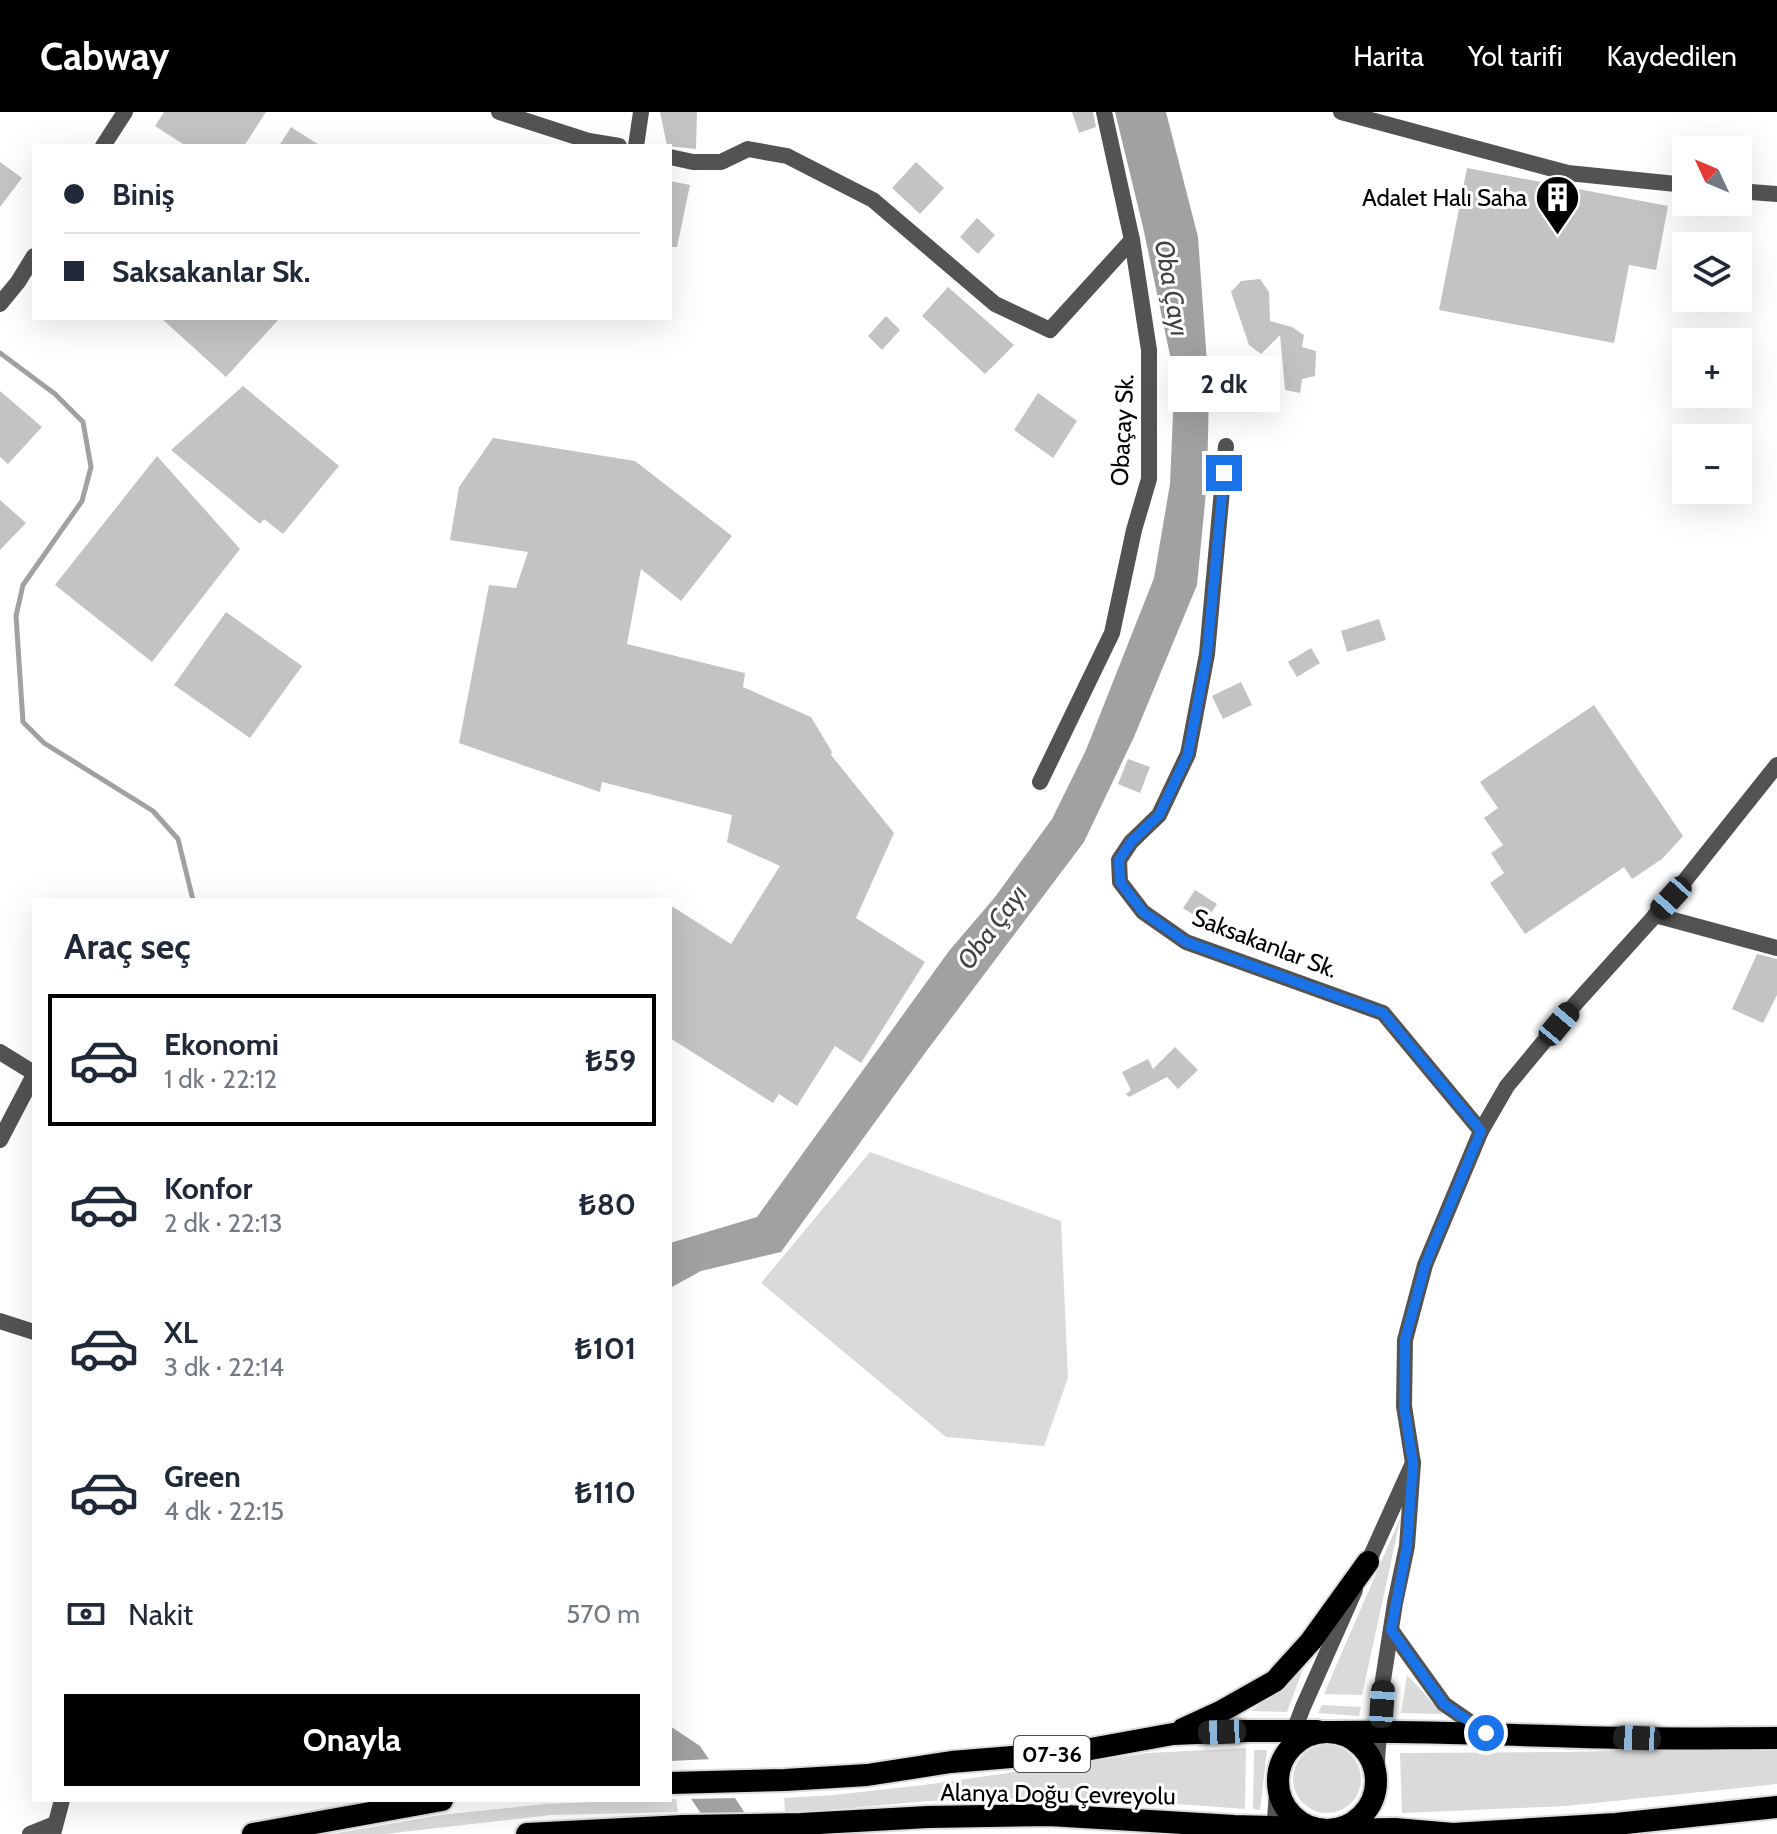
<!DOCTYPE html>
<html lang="tr">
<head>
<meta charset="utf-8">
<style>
  :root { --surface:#fff; --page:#f6f6f7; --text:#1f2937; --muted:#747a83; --line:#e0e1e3; --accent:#000 }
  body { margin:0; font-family:Cabin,sans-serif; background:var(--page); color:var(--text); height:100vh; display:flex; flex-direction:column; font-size:30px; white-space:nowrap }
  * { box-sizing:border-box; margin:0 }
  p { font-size:26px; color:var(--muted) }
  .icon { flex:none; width:44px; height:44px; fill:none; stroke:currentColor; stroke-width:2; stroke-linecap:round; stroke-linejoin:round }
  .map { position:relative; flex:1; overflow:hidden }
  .details { position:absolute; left:32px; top:786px; width:640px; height:904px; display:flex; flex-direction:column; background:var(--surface); border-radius:0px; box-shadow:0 8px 32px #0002 }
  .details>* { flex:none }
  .banner { position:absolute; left:32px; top:32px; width:640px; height:176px; border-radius:0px; box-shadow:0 8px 32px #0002; display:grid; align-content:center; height:176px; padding:0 32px; background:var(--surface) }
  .needle { width:52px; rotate:314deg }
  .controls { position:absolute; left:1672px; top:24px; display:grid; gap:16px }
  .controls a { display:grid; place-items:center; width:80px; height:80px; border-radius:0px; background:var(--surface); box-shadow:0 8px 32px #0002; font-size:40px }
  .end { position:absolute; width:36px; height:36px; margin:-18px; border:10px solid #1a73e8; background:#fff; box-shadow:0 0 0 4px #fff }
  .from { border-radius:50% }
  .bubble { position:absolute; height:56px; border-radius:0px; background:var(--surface); box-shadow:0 8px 32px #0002; font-size:26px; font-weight:700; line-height:56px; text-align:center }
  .car { position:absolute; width:24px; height:48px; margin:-24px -12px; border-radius:10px; box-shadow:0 0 6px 2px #0007; background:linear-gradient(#222 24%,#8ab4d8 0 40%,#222 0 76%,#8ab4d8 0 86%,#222 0) }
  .banner b { display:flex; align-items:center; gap:28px; height:76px; font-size:30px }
  .banner b+b { border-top:2px solid var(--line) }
  .banner i { width:20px; height:20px; background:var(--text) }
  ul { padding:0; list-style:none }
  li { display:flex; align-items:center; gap:24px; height:132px; margin:0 16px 12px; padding:0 16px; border:4px solid transparent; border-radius:0px }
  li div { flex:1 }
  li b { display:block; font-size:30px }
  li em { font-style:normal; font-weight:700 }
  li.on { border-color:var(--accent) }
  li>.icon { width:72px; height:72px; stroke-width:1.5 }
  h2 { padding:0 32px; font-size:36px; line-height:96px }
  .pay { display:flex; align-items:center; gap:20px; height:88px; padding:0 32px; font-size:30px }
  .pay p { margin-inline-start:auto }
  .primary-button { display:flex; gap:16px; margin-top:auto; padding:16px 32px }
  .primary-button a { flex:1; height:92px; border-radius:0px; background:var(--accent); color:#fff; font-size:32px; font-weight:700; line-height:92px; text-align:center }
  header { display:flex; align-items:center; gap:48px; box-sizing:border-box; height:112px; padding:0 40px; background:var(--accent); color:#fff }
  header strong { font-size:38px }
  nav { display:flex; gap:44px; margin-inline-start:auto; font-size:28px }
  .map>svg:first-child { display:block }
</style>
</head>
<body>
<header>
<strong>Cabway</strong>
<nav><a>Harita</a><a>Yol tarifi</a><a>Kaydedilen</a></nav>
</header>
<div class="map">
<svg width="1777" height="1722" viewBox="0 0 1777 1722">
  <rect width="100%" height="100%" fill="#fff"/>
  <!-- green -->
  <g fill="#dadada">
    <polygon points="870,1040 1061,1109 1068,1266 1044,1334 946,1325 761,1171"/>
    <polygon points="1401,1404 1362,1583 1324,1582"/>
    <polygon points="1303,1557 1287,1600 1251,1599 1280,1578"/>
    <polygon points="1407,1563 1443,1602 1401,1601"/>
    <polygon points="1322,1593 1361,1595 1359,1604 1318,1601"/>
    <circle cx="1327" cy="1667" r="34"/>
    <polygon points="1777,1635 1777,1672 1566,1694 1402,1701 1400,1641 1565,1640"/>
    <polygon points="1246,1636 1245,1697 1149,1690 1050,1686 928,1689 818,1699 785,1699 784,1686 834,1683 924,1673 1148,1641"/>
    <polygon points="1254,1638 1267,1638 1260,1698 1253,1697"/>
    <polygon points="670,1687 676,1687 678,1700 551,1703 384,1722 331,1722 440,1703 546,1692"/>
  </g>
  <!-- water -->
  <g fill="#a1a1a1">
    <polygon points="1115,0 1166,0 1198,125 1209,279 1207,370 1197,473 1134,625 1084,730 925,941 781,1140 701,1159 670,1176 670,1131 757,1105 949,839 995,785 1052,707 1086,638 1154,466 1170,372 1173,302 1171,248 1143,115"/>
    <polygon points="670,1614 700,1634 759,1722 715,1722 670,1656"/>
  </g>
  <!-- pier -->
  <polygon fill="#fff" points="713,1647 740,1686 687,1687 670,1663 670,1649"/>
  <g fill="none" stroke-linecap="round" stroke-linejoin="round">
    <!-- stream -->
    <polyline stroke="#a1a1a1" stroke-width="5" points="0,241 55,282 83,310 91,355 82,389 23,473 16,504 23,610 44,631 153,699 178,727 193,788"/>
  </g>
  <!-- building -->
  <g fill="#c3c3c3">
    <polygon points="164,0 266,0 244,34 186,34 155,14"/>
    <polygon points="660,0 697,0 696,37 667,34"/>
    <polygon points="1072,0 1093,0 1096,15 1079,21"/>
    <polygon points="291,15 321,34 279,34"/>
    <polygon points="0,50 22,66 0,95"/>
    <polygon points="916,50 944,76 920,102 892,76"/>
    <polygon points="1467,56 1668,94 1656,158 1629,153 1614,231 1439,198"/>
    <polygon points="670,69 690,73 677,135 670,135"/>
    <polygon points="977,106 995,123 978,142 960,125"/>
    <polygon points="1260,167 1269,180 1270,209 1292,215 1304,223 1302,235 1316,239 1315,264 1302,267 1300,281 1285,278 1280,223 1261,242 1249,233 1231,180 1241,169"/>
    <polygon points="948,175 1014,233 985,262 922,204"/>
    <polygon points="886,204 900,218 882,238 868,224"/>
    <polygon points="161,206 280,206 226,265"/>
    <polygon points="243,274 339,354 283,422 264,407 260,412 171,338"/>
    <polygon points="0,279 42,315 8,352 0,345"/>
    <polygon points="1038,281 1077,309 1053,346 1014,318"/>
    <polygon points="493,326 635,349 732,424 681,489 641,457 627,532 745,561 743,575 811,605 832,640 831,643 894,721 856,806 925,850 861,951 835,934 797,994 779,982 773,991 670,926 670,793 731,832 780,754 727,730 732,703 602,670 600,680 459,631 489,473 516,476 528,440 450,428 459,375"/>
    <polygon points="157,344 240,437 152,550 55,473"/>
    <polygon points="0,388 26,411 0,438"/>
    <polygon points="226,500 302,554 250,626 174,573"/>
    <polygon points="1379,507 1386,528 1347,540 1341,519"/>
    <polygon points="1311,536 1320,551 1297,565 1288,550"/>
    <polygon points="1241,570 1252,593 1223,607 1212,584"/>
    <polygon points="1594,593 1683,724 1662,747 1632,767 1624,755 1525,822 1490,771 1504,761 1491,741 1503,733 1484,706 1498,696 1480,670"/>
    <polygon points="1128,647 1150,655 1140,681 1118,672"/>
    <polygon points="1195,778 1217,792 1205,810 1183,796"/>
    <polygon points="1757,842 1777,847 1777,883 1763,911 1732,897"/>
    <polygon points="1175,935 1198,958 1178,977 1167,965 1129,985 1126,982 1131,978 1122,960 1148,947 1153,957"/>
  </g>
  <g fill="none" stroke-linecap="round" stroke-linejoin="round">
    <defs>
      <g id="trunk">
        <polyline points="1183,1617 1220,1600 1275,1569 1311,1529 1368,1450"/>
        <path d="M 1332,1620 C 1434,1618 1535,1625 1637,1626 C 1683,1627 1730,1626 1777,1626"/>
        <circle cx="1327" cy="1669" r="49"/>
        <polyline points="670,1671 785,1668 867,1663 951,1650 1074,1640 1173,1622 1246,1619 1317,1619"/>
        <polyline points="1330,1718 1395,1717 1453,1722 1616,1712 1777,1695"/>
        <polyline points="253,1722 442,1688"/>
        <polyline points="527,1722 683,1714 801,1712 928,1705 1049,1703 1234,1714 1313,1716"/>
      </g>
    </defs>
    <!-- trunk casing -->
    <use href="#trunk" stroke="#dbdbdb" stroke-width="26"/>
    <!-- minor -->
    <g stroke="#535353" stroke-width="16">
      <polyline points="499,0 589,29 619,34"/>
      <polyline points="1341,0 1568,61 1686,73"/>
      <polyline points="103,34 125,0"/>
      <polyline points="636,34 641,0"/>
      <polyline points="670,45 693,50 721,50 748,37 787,44 873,88 995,192 1050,218 1132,128"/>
      <polyline points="1738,79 1777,82"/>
      <polyline points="0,192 18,170 34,144"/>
      <polyline points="1226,334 1207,542 1188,642 1159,703 1131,730 1119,748 1120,770 1143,800 1186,830 1383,901 1481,1019"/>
      <polyline points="1040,670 1112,521 1134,418 1149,367 1149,238 1132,128 1104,0"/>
      <polyline points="1655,803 1777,836"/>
      <polyline points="0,940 34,961"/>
      <polyline points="0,1028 34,963"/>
      <polyline points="0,1209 34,1220"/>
      <polyline points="30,1722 55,1712"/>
      <polyline points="53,1722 62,1688"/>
    </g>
    <!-- tertiary -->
    <g stroke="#535353" stroke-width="16">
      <polyline points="1413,1351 1404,1294 1405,1228 1425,1153 1481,1019 1507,974 1576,891 1671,786 1777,653"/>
      <polyline points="1365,1457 1413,1351 1407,1434 1395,1491 1383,1568 1375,1675"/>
      <polyline points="1391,1518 1444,1592 1486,1621"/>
      <polyline points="1282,1650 1303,1595 1355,1478"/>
      <polyline points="1274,1722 1278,1665"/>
      <polyline points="1359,1722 1370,1691"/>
    </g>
    <!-- trunk -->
    <use href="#trunk" stroke="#000" stroke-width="22"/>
  </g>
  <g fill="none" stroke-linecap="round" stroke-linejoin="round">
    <!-- route -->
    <polyline stroke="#1a73e8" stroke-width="10" points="1224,361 1207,542 1188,642 1159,703 1131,730 1119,748 1120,770 1143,800 1186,830 1383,901 1481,1019 1425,1153 1405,1228 1404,1294 1413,1351 1407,1434 1391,1518 1444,1592 1486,1621"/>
  </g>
  <!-- icons -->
  <defs>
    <symbol id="building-pin" viewBox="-11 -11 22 30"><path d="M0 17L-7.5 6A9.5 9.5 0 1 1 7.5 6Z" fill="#000" stroke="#fff"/><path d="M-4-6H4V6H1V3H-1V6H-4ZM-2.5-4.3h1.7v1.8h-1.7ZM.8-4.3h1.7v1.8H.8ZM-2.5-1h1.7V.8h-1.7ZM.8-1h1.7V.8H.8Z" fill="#fff"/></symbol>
  </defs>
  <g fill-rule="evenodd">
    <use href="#building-pin" x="1532" y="60" width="51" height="69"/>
  </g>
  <g text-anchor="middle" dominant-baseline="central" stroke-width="6" stroke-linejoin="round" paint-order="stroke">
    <!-- shield labels -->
    <rect fill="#fff" stroke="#4c4c4c" stroke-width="2" x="1014" y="1624" width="76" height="36" rx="6"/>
    <g font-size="22" font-weight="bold" fill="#000">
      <text x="1052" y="1642">07-36</text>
    </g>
    <!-- poi labels -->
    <g font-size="24" fill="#000" stroke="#fff" text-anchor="end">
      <text x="1527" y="85">Adalet Halı Saha</text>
    </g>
    <!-- street labels -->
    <g font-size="24" fill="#000" stroke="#fff">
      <text transform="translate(1122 318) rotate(-87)">Obaçay Sk.</text>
      <text transform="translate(1265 831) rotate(21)">Saksakanlar Sk.</text>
      <text transform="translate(1058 1682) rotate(1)">Alanya Doğu Çevreyolu</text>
    </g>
    <!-- water labels -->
    <g font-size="26" font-style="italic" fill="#424242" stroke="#fff">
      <text transform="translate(1172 176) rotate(80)">Oba Çayı</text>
      <text transform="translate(992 815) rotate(-53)">Oba Çayı</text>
    </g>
  </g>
</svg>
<div class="controls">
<a><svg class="needle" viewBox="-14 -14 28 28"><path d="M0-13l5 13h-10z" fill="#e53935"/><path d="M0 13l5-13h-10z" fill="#747a83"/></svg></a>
<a><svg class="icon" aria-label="layers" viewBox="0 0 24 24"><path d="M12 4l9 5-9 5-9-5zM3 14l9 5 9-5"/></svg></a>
<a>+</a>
<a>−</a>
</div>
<i class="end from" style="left:1486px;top:1621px"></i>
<i class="end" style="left:1224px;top:361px"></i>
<div class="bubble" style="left:1168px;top:244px;width:112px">2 dk</div>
<i class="car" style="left:1671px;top:786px;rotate:222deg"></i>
<i class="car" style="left:1559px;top:912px;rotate:40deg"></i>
<i class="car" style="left:1382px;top:1592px;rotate:4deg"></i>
<i class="car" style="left:1222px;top:1620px;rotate:268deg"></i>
<i class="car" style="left:1637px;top:1626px;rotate:272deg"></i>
<div class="banner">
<b><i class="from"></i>Biniş</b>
<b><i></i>Saksakanlar Sk.</b>
</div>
<section class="details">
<h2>Araç seç</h2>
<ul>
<li class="on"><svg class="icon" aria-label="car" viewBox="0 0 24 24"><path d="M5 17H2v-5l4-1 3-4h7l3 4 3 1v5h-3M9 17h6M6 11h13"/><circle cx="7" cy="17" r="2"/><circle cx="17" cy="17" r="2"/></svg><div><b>Ekonomi</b><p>1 dk · 22:12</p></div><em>₺59</em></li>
<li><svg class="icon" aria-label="car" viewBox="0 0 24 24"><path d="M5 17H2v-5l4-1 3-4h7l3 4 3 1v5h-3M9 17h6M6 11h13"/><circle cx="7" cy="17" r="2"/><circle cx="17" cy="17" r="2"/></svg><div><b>Konfor</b><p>2 dk · 22:13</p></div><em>₺80</em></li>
<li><svg class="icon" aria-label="car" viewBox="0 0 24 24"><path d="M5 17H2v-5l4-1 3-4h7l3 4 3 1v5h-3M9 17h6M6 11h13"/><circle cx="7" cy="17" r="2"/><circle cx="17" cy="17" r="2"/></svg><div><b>XL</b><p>3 dk · 22:14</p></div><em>₺101</em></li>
<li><svg class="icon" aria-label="car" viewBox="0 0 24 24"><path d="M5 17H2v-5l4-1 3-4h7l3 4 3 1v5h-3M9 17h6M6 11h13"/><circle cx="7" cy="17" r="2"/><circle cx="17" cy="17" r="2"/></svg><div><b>Green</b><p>4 dk · 22:15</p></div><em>₺110</em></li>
</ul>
<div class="pay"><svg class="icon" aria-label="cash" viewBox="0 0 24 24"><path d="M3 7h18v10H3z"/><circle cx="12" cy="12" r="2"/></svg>Nakit<p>570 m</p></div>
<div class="primary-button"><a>Onayla</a></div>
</section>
</div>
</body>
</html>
